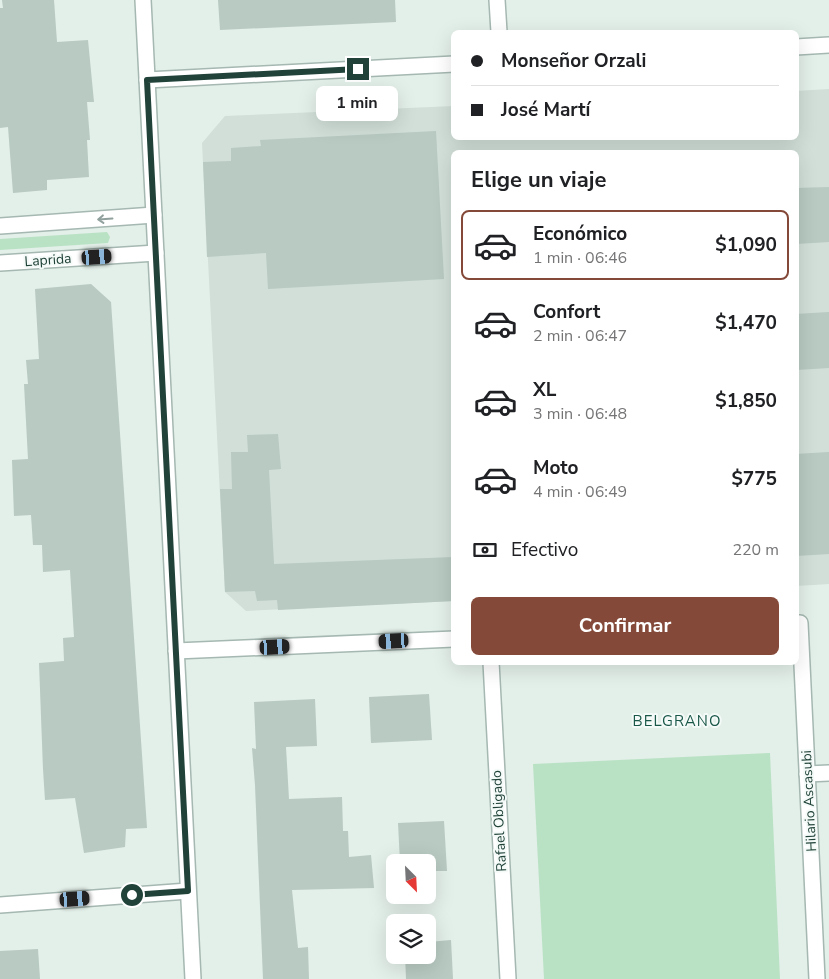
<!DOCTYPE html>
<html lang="es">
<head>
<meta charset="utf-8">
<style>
  :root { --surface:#fff; --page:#f6f6f6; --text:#202124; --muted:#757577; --line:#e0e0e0; --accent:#844938 }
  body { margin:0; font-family:"Nunito Sans",sans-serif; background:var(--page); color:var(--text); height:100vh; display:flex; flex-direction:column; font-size:19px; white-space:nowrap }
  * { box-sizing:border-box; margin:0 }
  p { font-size:16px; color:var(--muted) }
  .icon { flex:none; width:28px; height:28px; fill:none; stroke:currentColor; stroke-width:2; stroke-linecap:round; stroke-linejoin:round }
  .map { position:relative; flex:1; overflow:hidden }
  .side { position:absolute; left:451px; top:150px; width:348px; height:515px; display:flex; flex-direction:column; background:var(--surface); border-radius:8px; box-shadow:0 5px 20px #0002 }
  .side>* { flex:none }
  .banner { position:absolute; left:451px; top:30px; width:348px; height:110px; border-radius:8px; box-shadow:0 5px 20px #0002; display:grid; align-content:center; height:110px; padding:0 20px; background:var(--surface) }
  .needle { width:32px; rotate:156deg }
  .controls { position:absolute; left:386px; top:854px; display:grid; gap:10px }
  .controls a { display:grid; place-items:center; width:50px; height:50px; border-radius:8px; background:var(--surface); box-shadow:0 5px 20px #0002; font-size:25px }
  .end { position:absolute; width:22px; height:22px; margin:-11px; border:6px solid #204239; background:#fff; box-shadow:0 0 0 2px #fff }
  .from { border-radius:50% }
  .bubble { position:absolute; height:35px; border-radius:8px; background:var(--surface); box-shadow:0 5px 20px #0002; font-size:16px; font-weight:700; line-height:35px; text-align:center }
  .car { position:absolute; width:15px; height:30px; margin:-15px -8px; border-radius:6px; box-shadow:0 0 4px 1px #0007; background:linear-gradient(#222 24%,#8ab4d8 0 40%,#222 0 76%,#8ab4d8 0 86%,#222 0) }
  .banner b { display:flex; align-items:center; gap:18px; height:48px; font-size:19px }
  .banner b+b { border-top:1px solid var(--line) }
  .banner i { width:12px; height:12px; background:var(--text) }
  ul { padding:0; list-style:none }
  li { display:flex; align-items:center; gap:15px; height:70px; margin:0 10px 8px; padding:0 10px; border:2px solid transparent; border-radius:8px }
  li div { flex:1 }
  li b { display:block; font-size:19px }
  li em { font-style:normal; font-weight:700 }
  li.selected { border-color:var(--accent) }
  li>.icon { width:45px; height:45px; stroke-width:1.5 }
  h2 { padding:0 20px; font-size:22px; line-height:60px }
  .pay { display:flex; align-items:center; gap:12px; height:55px; padding:0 20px; font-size:19px }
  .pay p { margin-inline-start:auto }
  .cta { display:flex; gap:10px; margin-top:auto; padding:10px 20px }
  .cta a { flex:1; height:58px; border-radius:8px; background:var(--accent); color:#fff; font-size:20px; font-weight:700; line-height:58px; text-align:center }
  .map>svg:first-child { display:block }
</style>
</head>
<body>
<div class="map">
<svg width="829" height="979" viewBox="0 0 829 979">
  <rect width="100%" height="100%" fill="#e3efe9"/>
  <!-- built -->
  <polygon fill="#d1dfd8" points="829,89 829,584 796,586 796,152 454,152 454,601 246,611 225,592 202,143 225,116 454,106 454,138 796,138 796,91"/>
  <!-- green -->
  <g fill="#b9e2c4">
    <polygon points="107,232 110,237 108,243 0,250 0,239"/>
    <polygon points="770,753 780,979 544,979 533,764"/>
  </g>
  <!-- building -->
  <g fill="#b8cac2">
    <polygon points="2,0 54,0 57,42 88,40 94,102 87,102 90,140 87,140 89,177 47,180 47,190 13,193 8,127 0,128 0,8 3,8"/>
    <polygon points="218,0 395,0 396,22 220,30"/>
    <polygon points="436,131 444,279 268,289 266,253 207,257 203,162 231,161 231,148 261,146 260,140"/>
    <polygon points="829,187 829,242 796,244 796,188"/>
    <polygon points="91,284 111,302 147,828 126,829 125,847 84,853 75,798 45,800 43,769 39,663 64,661 63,638 74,637 70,570 43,572 42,545 33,545 31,515 14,516 12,460 28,459 24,384 28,384 26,360 39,359 35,289"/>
    <polygon points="829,312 829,368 796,370 796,314"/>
    <polygon points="278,434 281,469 269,470 274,564 454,557 454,601 278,610 277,600 257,601 255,591 225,592 220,489 232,489 231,452 248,452 247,435"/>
    <polygon points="829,452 829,554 796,556 796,454"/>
    <polygon points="429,694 432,740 371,743 369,697"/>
    <polygon points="315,699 317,746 286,747 289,799 342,797 343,831 348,831 349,857 371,855 374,888 292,890 298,948 308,947 309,979 263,979 255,785 252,748 256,749 254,702"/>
    <polygon points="444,821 447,871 428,871 428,862 400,862 398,823"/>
    <polygon points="451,940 453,979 406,979 405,955 428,955 428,942"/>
    <polygon points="38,949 40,979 0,979 0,951"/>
  </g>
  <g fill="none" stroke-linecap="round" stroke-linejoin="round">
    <defs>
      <g id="minor">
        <polyline points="143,0 193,979"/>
        <polyline points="497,0 499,32"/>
        <polyline points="796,47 829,45"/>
        <polyline points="147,80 454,64"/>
        <polyline points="0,226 154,215"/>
        <polyline points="0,263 156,253"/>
        <polyline points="796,623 800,623 817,979"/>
        <polyline points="176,651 454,639"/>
        <polyline points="491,662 508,979"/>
        <polyline points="807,774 829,773"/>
        <polyline points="0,905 188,891"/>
      </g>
    </defs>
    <!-- minor casing -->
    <use href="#minor" stroke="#a5b8b1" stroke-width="18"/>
    <!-- minor -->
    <use href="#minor" stroke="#fff" stroke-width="15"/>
  </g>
  <!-- one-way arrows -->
  <defs><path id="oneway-shaft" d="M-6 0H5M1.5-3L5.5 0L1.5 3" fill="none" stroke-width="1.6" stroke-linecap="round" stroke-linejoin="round" transform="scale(1.25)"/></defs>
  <use stroke="#90a09c" href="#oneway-shaft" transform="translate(105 219) rotate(176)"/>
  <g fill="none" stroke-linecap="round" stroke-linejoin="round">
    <!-- route -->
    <polyline stroke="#204239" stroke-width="6" points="132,895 188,891 147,80 358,69"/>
  </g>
  <g text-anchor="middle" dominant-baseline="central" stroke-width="4" stroke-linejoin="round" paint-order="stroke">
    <!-- street labels -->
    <g font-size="14" fill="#204239" stroke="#f4faf7">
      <text transform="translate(48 260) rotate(-4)">Laprida</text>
      <text transform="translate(809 801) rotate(-93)">Hilario Ascasubi</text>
      <text transform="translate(499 821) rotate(-93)">Rafael Obligado</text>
    </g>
    <!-- neighbourhood labels -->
    <g font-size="15" letter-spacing="1" fill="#195748" stroke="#f4faf7">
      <text x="677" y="721">BELGRANO</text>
    </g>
  </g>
</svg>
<div class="controls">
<a><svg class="needle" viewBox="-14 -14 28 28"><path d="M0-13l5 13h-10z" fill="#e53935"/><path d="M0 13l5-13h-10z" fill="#757577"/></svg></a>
<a><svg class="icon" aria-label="layers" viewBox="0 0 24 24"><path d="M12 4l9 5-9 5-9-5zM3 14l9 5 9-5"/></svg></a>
</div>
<i class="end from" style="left:132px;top:895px"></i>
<i class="end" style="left:358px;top:69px"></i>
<div class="bubble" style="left:316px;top:86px;width:82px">1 min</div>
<i class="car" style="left:97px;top:257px;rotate:86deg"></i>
<i class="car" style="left:394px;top:641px;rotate:267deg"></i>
<i class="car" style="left:275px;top:647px;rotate:87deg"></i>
<i class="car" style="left:75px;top:899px;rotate:86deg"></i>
<div class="banner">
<b><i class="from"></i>Monseñor Orzali</b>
<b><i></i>José Martí</b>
</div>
<section class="side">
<h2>Elige un viaje</h2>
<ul>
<li class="selected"><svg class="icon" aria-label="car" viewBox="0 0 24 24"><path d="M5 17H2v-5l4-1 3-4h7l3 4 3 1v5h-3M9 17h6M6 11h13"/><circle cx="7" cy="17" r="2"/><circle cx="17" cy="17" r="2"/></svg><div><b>Económico</b><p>1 min · 06:46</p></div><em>$1,090</em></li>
<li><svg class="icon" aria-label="car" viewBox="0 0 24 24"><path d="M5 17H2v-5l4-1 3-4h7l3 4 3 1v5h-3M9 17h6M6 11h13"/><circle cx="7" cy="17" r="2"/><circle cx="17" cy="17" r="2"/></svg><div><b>Confort</b><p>2 min · 06:47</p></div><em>$1,470</em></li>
<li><svg class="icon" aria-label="car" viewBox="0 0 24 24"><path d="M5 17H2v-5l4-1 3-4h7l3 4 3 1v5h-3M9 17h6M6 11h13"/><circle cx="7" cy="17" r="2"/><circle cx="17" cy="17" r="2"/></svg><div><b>XL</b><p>3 min · 06:48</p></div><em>$1,850</em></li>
<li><svg class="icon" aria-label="car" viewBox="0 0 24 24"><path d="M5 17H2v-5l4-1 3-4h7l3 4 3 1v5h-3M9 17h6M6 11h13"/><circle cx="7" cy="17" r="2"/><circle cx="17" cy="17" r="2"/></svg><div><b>Moto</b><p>4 min · 06:49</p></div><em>$775</em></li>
</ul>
<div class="pay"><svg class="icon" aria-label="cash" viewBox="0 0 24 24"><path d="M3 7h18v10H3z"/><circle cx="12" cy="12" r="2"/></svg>Efectivo<p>220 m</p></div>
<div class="cta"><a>Confirmar</a></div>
</section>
</div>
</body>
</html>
